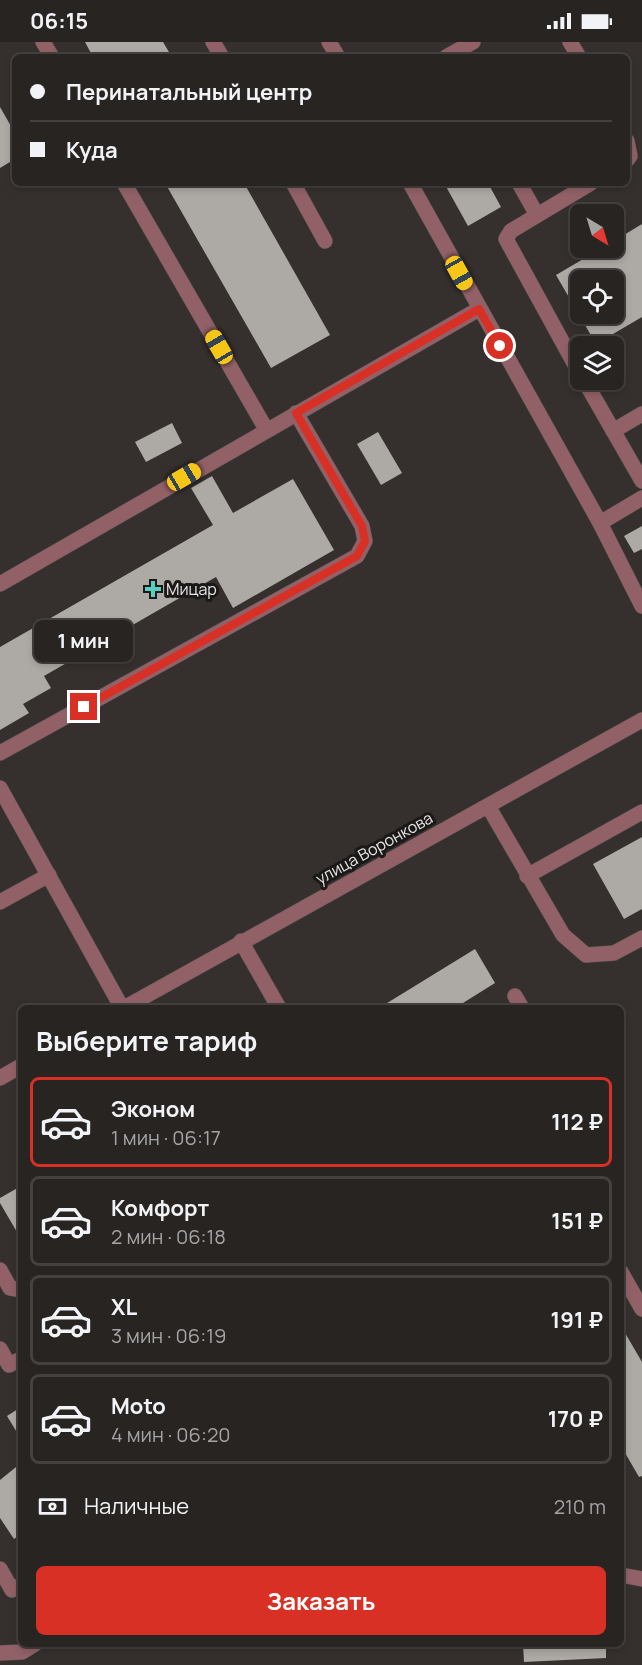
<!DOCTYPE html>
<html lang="ru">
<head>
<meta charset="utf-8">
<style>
  :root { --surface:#282422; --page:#302c2a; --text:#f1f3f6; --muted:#a5a4a5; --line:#444140; --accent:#d93025 }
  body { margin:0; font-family:Manrope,sans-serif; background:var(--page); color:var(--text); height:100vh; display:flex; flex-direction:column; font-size:22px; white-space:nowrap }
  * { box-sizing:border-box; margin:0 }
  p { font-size:20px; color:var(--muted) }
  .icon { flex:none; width:33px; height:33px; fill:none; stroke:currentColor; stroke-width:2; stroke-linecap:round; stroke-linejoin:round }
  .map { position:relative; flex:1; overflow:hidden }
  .panel { position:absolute; left:18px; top:963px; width:606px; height:642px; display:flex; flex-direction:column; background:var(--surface); border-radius:9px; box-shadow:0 3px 9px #0003,0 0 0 2px var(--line) }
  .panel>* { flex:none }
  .hud { position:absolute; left:12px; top:12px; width:618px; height:132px; border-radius:9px; box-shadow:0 3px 9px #0003,0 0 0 2px var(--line); display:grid; align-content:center; height:132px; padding:0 18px; background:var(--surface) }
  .needle { width:39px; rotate:142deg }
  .buttons { position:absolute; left:570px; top:162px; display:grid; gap:12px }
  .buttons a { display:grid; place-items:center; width:54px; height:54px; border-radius:9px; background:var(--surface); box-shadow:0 3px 9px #0003,0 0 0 2px var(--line); font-size:30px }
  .end { position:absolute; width:27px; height:27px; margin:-14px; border:8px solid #d93025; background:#fff; box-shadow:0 0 0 3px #fff }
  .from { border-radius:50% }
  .bubble { position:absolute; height:42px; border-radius:9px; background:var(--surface); box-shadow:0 3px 9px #0003,0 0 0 2px var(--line); font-size:20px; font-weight:700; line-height:42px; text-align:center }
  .car { position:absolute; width:18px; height:36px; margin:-18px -9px; border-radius:8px; box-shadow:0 0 4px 2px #0007; background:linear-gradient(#f5c518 24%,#345 0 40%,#f5c518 0 76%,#345 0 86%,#f5c518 0) }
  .hud b { display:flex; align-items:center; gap:21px; height:57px; font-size:22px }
  .hud b+b { border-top:2px solid var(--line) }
  .hud i { width:15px; height:15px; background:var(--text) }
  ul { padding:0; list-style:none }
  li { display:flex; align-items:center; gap:18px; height:90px; margin:0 12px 9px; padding:0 6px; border:3px solid var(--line); border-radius:9px }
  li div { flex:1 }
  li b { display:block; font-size:22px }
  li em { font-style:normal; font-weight:700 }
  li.selected { border-color:var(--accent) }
  li>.icon { width:54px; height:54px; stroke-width:1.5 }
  h2 { padding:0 18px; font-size:27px; line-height:72px }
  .pay { display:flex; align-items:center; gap:15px; height:66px; padding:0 18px; font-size:22px }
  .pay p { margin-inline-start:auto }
  .button { display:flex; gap:12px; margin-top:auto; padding:12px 18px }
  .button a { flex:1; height:69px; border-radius:9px; background:var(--accent); color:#fff; font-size:24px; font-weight:700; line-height:69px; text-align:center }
  .status { display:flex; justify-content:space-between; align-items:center; height:42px; padding:0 30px; background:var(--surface); direction:ltr }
  .status svg { height:16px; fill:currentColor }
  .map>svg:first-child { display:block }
</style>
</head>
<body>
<div class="status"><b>06:15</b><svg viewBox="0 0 49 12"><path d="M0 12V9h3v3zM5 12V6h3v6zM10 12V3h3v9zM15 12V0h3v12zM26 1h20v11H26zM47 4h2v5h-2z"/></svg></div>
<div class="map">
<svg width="642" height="1623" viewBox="0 0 642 1623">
  <rect width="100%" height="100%" fill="#35302e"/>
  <!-- building -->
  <g fill="#ada9a4" fill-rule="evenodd">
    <polygon points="85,0 163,0 172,15 93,15"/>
    <polygon points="0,65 15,91 15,117 0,126"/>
    <polygon points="165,141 244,141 330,293 271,326"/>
    <polygon points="444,141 488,141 501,165 468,184"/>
    <path d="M 642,182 L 642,275 L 596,302 L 556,233 L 602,206 L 614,206 L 614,199 ZM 580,238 L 614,238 L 614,272 L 580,272 Z"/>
    <polygon points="172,381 182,401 146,420 135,400"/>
    <polygon points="378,390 402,431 381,443 357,402"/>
    <polygon points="212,434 233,471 293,437 334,508 233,566 216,535 44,634 51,646 23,662 29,671 0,688 0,605 213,483 191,446"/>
    <polygon points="642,484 642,507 634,511 624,494"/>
    <polygon points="642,795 642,867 624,877 593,822"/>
    <polygon points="475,907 495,941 455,966 379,966"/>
    <polygon points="21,1144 21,1197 0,1161 0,1156"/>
    <polygon points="621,1284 642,1320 642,1434 639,1435 621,1404"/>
    <polygon points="21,1365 21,1397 7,1374"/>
    <polygon points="21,1421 21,1492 14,1497 0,1476 0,1438"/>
    <polygon points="523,1602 606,1602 606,1616 524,1620"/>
  </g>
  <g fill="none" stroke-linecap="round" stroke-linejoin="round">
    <defs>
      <g id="minor">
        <polyline points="43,0 52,15"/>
        <polyline points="213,0 222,15"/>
        <polyline points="329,0 338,15"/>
        <polyline points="570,0 579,15"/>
        <polyline points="446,15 473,0"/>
        <polyline points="627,99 630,114 627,118"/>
        <polyline points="124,141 266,387"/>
        <polyline points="293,141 325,199"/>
        <polyline points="410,141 600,481 642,564"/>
        <polyline points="519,141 537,173"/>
        <polyline points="580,332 506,197 511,189 591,141"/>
        <polyline points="584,338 642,439"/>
        <polyline points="613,389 642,372"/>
        <polyline points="600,481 642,456"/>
        <polyline points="0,542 479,267"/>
        <polyline points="0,711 357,514 365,499 362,484 296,371"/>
        <polyline points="0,746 122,966"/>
        <polyline points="488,764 563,893 586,913 614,911 642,896"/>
        <polyline points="527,834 642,770"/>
        <polyline points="0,860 49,833"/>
        <polyline points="241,899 279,966"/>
        <polyline points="515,954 522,966"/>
        <polyline points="124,966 642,678"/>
        <polyline points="0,1036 21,1024"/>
        <polyline points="0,1228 10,1246 21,1248"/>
        <polyline points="621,1230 642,1267"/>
        <polyline points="0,1307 9,1323 21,1317"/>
        <polyline points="0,1527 12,1548 21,1543"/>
        <polyline points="621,1533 642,1537"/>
        <polyline points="0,1611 22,1610 35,1602"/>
      </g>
    </defs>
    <!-- minor casing -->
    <use href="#minor" stroke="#514d4b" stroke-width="16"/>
    <!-- minor -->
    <use href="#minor" stroke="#916167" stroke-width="15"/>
  </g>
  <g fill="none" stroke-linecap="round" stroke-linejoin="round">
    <!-- route -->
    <polyline stroke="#d93025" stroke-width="8" points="84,665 357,514 365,499 362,484 296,371 479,267 500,304"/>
  </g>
  <!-- markers -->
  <path fill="#56cec4" stroke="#1b1818" stroke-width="2" d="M150 538h6v6h6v6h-6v6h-6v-6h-6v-6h6z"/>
  <g text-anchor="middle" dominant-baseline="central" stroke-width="6" stroke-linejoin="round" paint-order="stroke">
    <!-- poi labels -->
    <g font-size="16" fill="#e7e4e3" stroke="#1b1818" text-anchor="start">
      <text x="166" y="547">Мицар</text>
    </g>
    <!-- street labels -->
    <g font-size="16" fill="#e7e4e3" stroke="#1b1818">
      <text transform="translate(374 806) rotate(-29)">улица Воронкова</text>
    </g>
  </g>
</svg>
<div class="buttons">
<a><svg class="needle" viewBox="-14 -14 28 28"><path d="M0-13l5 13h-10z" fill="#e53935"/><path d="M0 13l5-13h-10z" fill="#a5a4a5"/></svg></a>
<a><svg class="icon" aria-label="locate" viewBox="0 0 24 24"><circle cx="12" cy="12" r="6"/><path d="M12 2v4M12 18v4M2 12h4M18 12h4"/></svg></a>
<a><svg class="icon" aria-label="layers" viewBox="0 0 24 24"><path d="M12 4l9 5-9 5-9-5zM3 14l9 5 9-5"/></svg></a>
</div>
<i class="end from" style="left:500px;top:304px"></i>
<i class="end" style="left:84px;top:665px"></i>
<div class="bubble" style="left:34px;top:578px;width:99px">1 мин</div>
<i class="car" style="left:459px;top:231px;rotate:151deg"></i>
<i class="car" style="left:219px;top:305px;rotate:330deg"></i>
<i class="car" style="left:184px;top:435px;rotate:60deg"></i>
<div class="hud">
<b><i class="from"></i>Перинатальный центр</b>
<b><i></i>Куда</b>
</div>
<section class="panel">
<h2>Выберите тариф</h2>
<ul>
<li class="selected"><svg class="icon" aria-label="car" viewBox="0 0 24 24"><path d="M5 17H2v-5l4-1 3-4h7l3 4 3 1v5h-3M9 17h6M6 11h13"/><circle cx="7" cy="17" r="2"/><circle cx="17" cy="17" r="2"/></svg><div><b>Эконом</b><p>1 мин · 06:17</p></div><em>112 ₽</em></li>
<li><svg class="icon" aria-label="car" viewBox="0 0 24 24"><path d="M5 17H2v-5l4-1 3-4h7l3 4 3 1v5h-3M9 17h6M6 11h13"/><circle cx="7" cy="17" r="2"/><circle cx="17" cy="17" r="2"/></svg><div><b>Комфорт</b><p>2 мин · 06:18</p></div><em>151 ₽</em></li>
<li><svg class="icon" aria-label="car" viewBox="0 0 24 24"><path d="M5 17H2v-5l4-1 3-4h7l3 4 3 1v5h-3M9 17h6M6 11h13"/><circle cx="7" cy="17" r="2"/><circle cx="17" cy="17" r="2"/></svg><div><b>XL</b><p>3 мин · 06:19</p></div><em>191 ₽</em></li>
<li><svg class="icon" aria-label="car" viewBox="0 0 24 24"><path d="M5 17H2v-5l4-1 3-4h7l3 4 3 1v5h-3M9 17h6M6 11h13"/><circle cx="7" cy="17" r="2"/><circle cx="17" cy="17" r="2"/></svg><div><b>Moto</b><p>4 мин · 06:20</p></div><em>170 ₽</em></li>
</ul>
<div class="pay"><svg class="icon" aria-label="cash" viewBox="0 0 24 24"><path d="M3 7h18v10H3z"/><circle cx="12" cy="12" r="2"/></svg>Наличные<p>210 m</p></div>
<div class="button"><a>Заказать</a></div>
</section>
</div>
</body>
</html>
